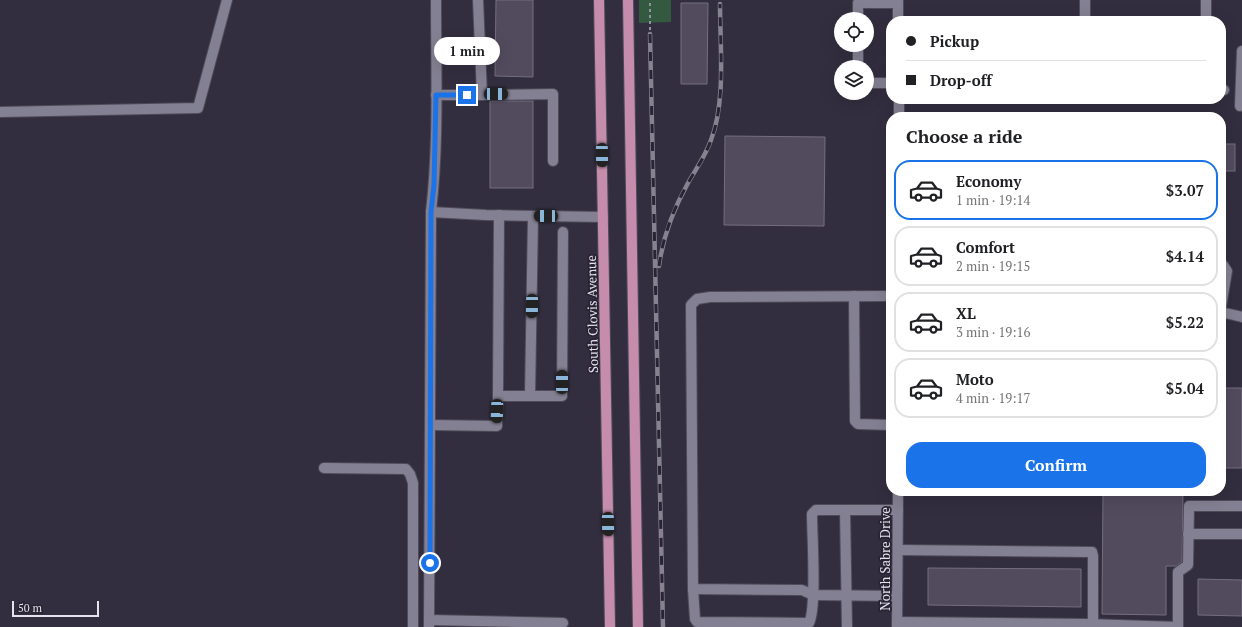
<!DOCTYPE html>
<html lang="en">
<head>
<meta charset="utf-8">
<style>
  :root { --surface:#fff; --page:#f6f6f6; --text:#202124; --muted:#757577; --line:#e0e0e0; --accent:#1a73e8 }
  body { margin:0; font-family:"PT Serif",serif; background:var(--page); color:var(--text); height:100vh; display:flex; flex-direction:column; font-size:15px; white-space:nowrap }
  * { box-sizing:border-box; margin:0 }
  p { font-size:13px; color:var(--muted) }
  .icon { flex:none; width:22px; height:22px; fill:none; stroke:currentColor; stroke-width:2; stroke-linecap:round; stroke-linejoin:round }
  .map { position:relative; flex:1; overflow:hidden }
  .drawer { position:absolute; left:886px; top:112px; width:340px; height:384px; display:flex; flex-direction:column; background:var(--surface); border-radius:16px; box-shadow:0 4px 16px #0002 }
  .drawer>* { flex:none }
  .guide { position:absolute; left:886px; top:16px; width:340px; height:88px; border-radius:16px; box-shadow:0 4px 16px #0002; display:grid; align-content:center; height:88px; padding:0 20px; background:var(--surface) }
  .fabs { position:absolute; left:834px; top:12px; display:grid; gap:8px }
  .fabs a { display:grid; place-items:center; width:40px; height:40px; border-radius:50%; background:var(--surface); box-shadow:0 4px 16px #0002; font-size:20px }
  .scale { position:absolute; left:12px; bottom:10px; width:87px; box-sizing:border-box; padding-left:4px; border:2px solid #e5e3ee; border-top:0; font-size:11px; line-height:14px; white-space:nowrap; color:#e5e3ee; -webkit-text-stroke:3px #282434; paint-order:stroke }
  .end { position:absolute; width:18px; height:18px; margin:-9px; border:5px solid #1a73e8; background:#fff; box-shadow:0 0 0 2px #fff }
  .from { border-radius:50% }
  .bubble { position:absolute; height:28px; border-radius:14px; background:var(--surface); box-shadow:0 4px 16px #0002; font-size:13px; font-weight:700; line-height:28px; text-align:center }
  .car { position:absolute; width:12px; height:24px; margin:-12px -6px; border-radius:5px; box-shadow:0 0 3px 1px #0007; background:linear-gradient(#222 24%,#8ab4d8 0 40%,#222 0 76%,#8ab4d8 0 86%,#222 0) }
  .guide b { display:flex; align-items:center; gap:14px; height:38px; font-size:15px }
  .guide b+b { border-top:1px solid var(--line) }
  .guide i { width:10px; height:10px; background:var(--text) }
  ul { padding:0; list-style:none }
  li { display:flex; align-items:center; gap:12px; height:60px; margin:0 8px 6px; padding:0 12px; border:2px solid var(--line); border-radius:16px }
  li div { flex:1 }
  li b { display:block; font-size:15px }
  li em { font-style:normal; font-weight:700 }
  li.active { border-color:var(--accent) }
  li>.icon { width:36px; height:36px; stroke-width:1.5 }
  h2 { padding:0 20px; font-size:18px; line-height:48px }
  .cta { display:flex; gap:8px; margin-top:auto; padding:8px 20px }
  .cta a { flex:1; height:46px; border-radius:16px; background:var(--accent); color:#fff; font-size:16px; font-weight:700; line-height:46px; text-align:center }
  .map>svg:first-child { display:block }
</style>
</head>
<body>
<div class="map">
<svg width="1242" height="627" viewBox="0 0 1242 627">
  <rect width="100%" height="100%" fill="#322e3f"/>
  <!-- green -->
  <polygon fill="#335941" points="639,0 671,0 671,22 639,23"/>
  <!-- building -->
  <g fill="#514b5d" stroke="#756e81">
    <polygon points="496,0 533,0 533,77 495,76"/>
    <polygon points="681,3 708,3 707,84 681,84"/>
    <rect x="490" y="101" width="43" height="87"/>
    <polygon points="725,136 825,137 824,226 724,225"/>
    <rect x="1221" y="144" width="14" height="27"/>
    <rect x="1221" y="388" width="21" height="80"/>
    <polygon points="1103,491 1183,491 1182,562 1176,566 1166,566 1166,615 1102,614"/>
    <polygon points="928,568 1081,569 1081,607 928,605"/>
    <polygon points="1198,579 1242,580 1242,616 1198,615"/>
  </g>
  <g fill="none" stroke-linecap="round" stroke-linejoin="round">
    <defs>
      <g id="minor">
        <polyline points="478,0 482,95 553,94 553,161"/>
        <polyline points="898,0 898,21"/>
        <polyline points="858,19 858,3 898,3"/>
        <polyline points="1085,21 1085,0"/>
        <polyline points="1206,21 1206,0"/>
        <polyline points="858,67 858,45"/>
        <polyline points="867,83 891,83"/>
        <polyline points="1221,89 1224,90"/>
        <polyline points="436,95 482,95"/>
        <polyline points="899,99 899,117"/>
        <polyline points="1240,106 1242,51"/>
        <polyline points="0,112 198,108 227,0"/>
        <polyline points="431,212 486,215 603,217"/>
        <polyline points="1221,264 1223,265 1227,271 1221,307"/>
        <polyline points="854,296 855,421 858,424 891,425"/>
        <polyline points="891,296 710,297 697,299 691,305 693,589 802,590 813,595 897,596"/>
        <polyline points="1221,312 1242,317"/>
        <polyline points="498,396 499,215"/>
        <polyline points="530,396 533,216"/>
        <polyline points="430,425 497,426 498,396 562,396 563,232"/>
        <polyline points="324,468 406,469 410,474 413,483 413,627"/>
        <polyline points="845,510 898,510"/>
        <polyline points="1188,534 1242,534"/>
        <polyline points="898,550 1092,552 1093,556 1093,625"/>
        <path d="M 693,589 L 695,619 L 697,622 L 809,623 C 817,608 812,535 812,514 L 816,510 L 845,510 L 847,627"/>
        <polyline points="429,620 563,623"/>
        <polyline points="897,622 1087,624 1087,627"/>
        <polyline points="1087,624 1178,627"/>
        <path d="M 429,627 L 431,212 C 439,142 436,70 436,0"/>
        <polyline points="897,627 898,491"/>
        <polyline points="1178,627 1178,572 1188,565 1189,506 1242,506"/>
      </g>
      <g id="major">
        <polyline points="599,0 610,627"/>
        <polyline points="628,0 638,627"/>
      </g>
    </defs>
    <!-- minor casing -->
    <use href="#minor" stroke="#4f4b59" stroke-width="12"/>
    <!-- major casing -->
    <use href="#major" stroke="#4f4b59" stroke-width="12"/>
    <!-- path -->
    <polyline stroke="#94919f" stroke-width="2" stroke-dasharray="3 3" stroke-linecap="butt" points="650,30 650,0"/>
    <!-- minor -->
    <use href="#minor" stroke="#848093" stroke-width="10"/>
    <!-- major -->
    <use href="#major" stroke="#c58dab" stroke-width="10"/>
    <defs>
      <g id="rail">
        <polyline points="650,34 663,627"/>
        <path d="M 659,266 C 663,236 673,210 688,183 C 696,169 706,155 711,140 C 726,102 720,45 720,4"/>
      </g>
    </defs>
    <!-- rail casing -->
    <use href="#rail" stroke="#868391" stroke-width="4.5"/>
    <!-- rail -->
    <use href="#rail" stroke="#282434" stroke-width="3" stroke-dasharray="9" stroke-linecap="butt"/>
  </g>
  <g fill="none" stroke-linecap="round" stroke-linejoin="round">
    <!-- route -->
    <polyline stroke="#1a73e8" stroke-width="5" points="430,563 431,212 434,185 436,95 467,95"/>
  </g>
  <g text-anchor="middle" dominant-baseline="central" stroke-width="3.5" stroke-linejoin="round" paint-order="stroke">
    <!-- street labels -->
    <g font-size="13" fill="#e5e3ee" stroke="#282434">
      <text transform="translate(592 314) rotate(-91)">South Clovis Avenue</text>
      <text transform="translate(885 559) rotate(-90)">North Sabre Drive</text>
    </g>
  </g>
</svg>
<div class="fabs">
<a><svg class="icon" aria-label="locate" viewBox="0 0 24 24"><circle cx="12" cy="12" r="6"/><path d="M12 2v4M12 18v4M2 12h4M18 12h4"/></svg></a>
<a><svg class="icon" aria-label="layers" viewBox="0 0 24 24"><path d="M12 4l9 5-9 5-9-5zM3 14l9 5 9-5"/></svg></a>
</div>
<div class="scale">50 m</div>
<i class="end from" style="left:430px;top:563px"></i>
<i class="end" style="left:467px;top:95px"></i>
<div class="bubble" style="left:434px;top:37px;width:66px">1 min</div>
<i class="car" style="left:496px;top:94px;rotate:90deg"></i>
<i class="car" style="left:602px;top:155px;rotate:179deg"></i>
<i class="car" style="left:546px;top:216px;rotate:271deg"></i>
<i class="car" style="left:532px;top:306px;rotate:181deg"></i>
<i class="car" style="left:562px;top:382px;rotate:0deg"></i>
<i class="car" style="left:497px;top:411px;rotate:182deg"></i>
<i class="car" style="left:608px;top:524px;rotate:179deg"></i>
<div class="guide">
<b><i class="from"></i>Pickup</b>
<b><i></i>Drop-off</b>
</div>
<section class="drawer">
<h2>Choose a ride</h2>
<ul>
<li class="active"><svg class="icon" aria-label="car" viewBox="0 0 24 24"><path d="M5 17H2v-5l4-1 3-4h7l3 4 3 1v5h-3M9 17h6M6 11h13"/><circle cx="7" cy="17" r="2"/><circle cx="17" cy="17" r="2"/></svg><div><b>Economy</b><p>1 min · 19:14</p></div><em>$3.07</em></li>
<li><svg class="icon" aria-label="car" viewBox="0 0 24 24"><path d="M5 17H2v-5l4-1 3-4h7l3 4 3 1v5h-3M9 17h6M6 11h13"/><circle cx="7" cy="17" r="2"/><circle cx="17" cy="17" r="2"/></svg><div><b>Comfort</b><p>2 min · 19:15</p></div><em>$4.14</em></li>
<li><svg class="icon" aria-label="car" viewBox="0 0 24 24"><path d="M5 17H2v-5l4-1 3-4h7l3 4 3 1v5h-3M9 17h6M6 11h13"/><circle cx="7" cy="17" r="2"/><circle cx="17" cy="17" r="2"/></svg><div><b>XL</b><p>3 min · 19:16</p></div><em>$5.22</em></li>
<li><svg class="icon" aria-label="car" viewBox="0 0 24 24"><path d="M5 17H2v-5l4-1 3-4h7l3 4 3 1v5h-3M9 17h6M6 11h13"/><circle cx="7" cy="17" r="2"/><circle cx="17" cy="17" r="2"/></svg><div><b>Moto</b><p>4 min · 19:17</p></div><em>$5.04</em></li>
</ul>
<div class="cta"><a>Confirm</a></div>
</section>
</div>
</body>
</html>
